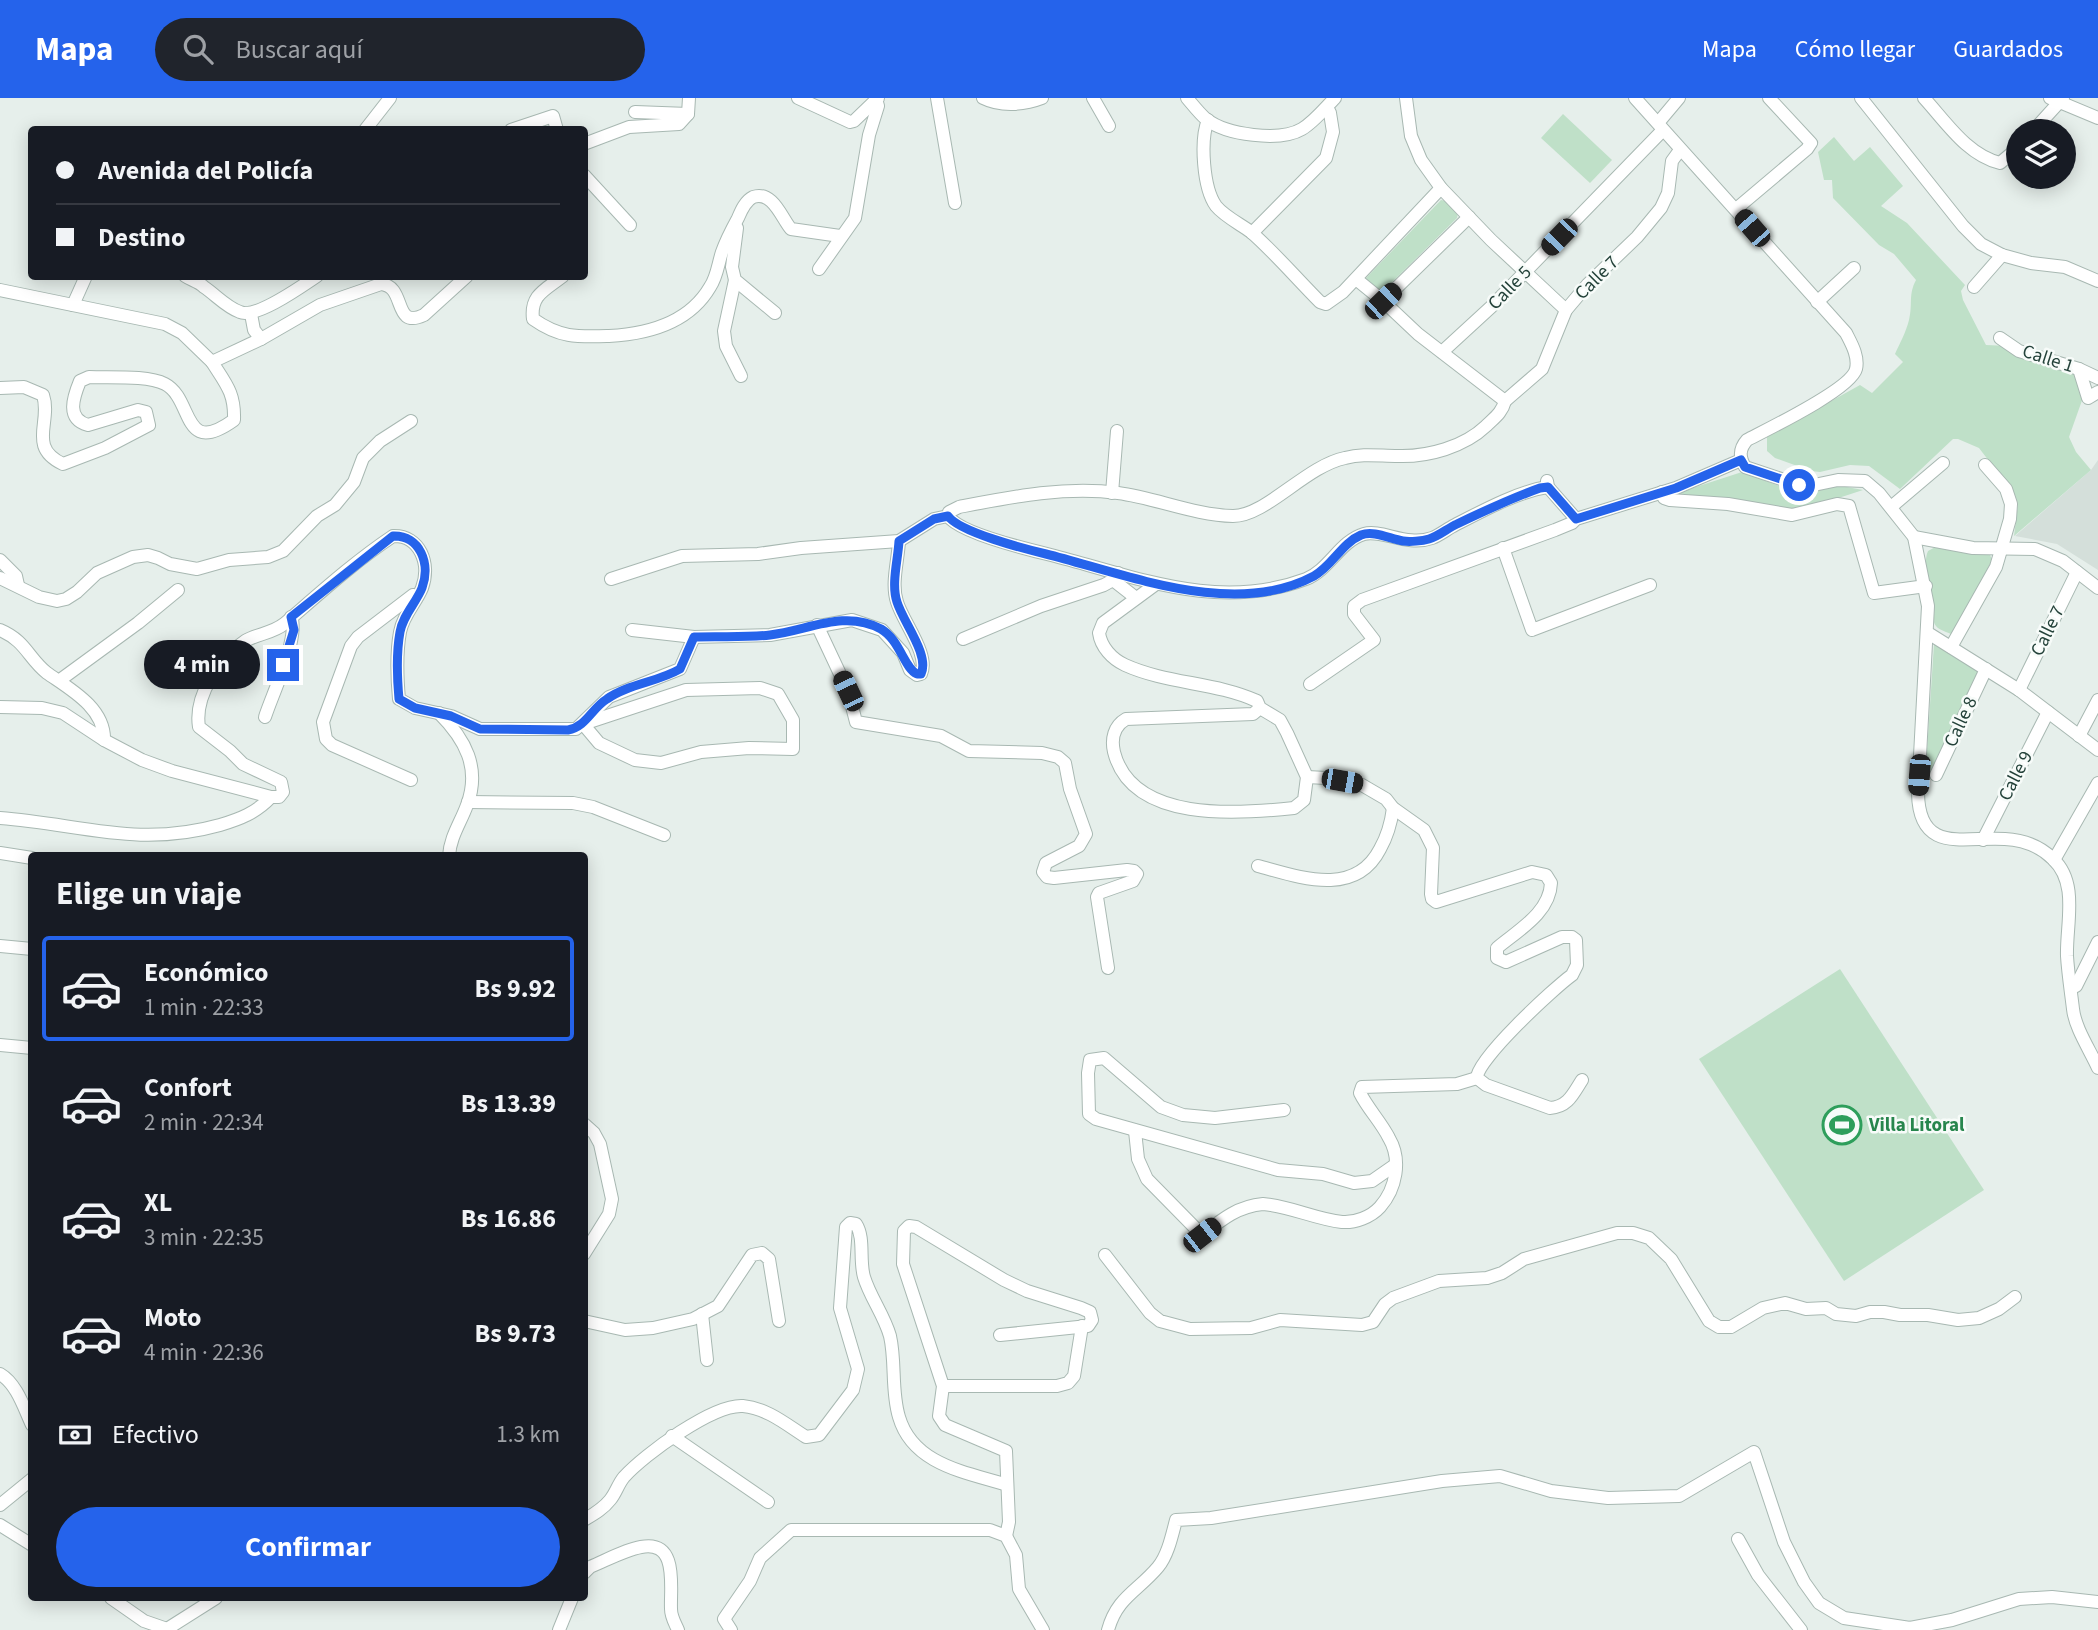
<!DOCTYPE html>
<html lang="es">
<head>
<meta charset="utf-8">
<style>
  :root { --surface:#171b24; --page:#20242c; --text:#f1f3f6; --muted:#9ea1a6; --line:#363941; --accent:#2563eb }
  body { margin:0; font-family:"Source Sans 3",sans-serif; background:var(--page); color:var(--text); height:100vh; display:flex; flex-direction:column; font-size:26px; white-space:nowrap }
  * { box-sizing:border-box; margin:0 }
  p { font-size:23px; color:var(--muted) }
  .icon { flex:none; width:38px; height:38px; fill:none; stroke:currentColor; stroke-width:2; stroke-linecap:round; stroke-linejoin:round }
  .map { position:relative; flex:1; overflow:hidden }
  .panel { position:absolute; left:28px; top:754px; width:560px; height:749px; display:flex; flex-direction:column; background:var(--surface); border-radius:7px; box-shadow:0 4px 18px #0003 }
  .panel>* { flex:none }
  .top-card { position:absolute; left:28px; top:28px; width:560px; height:154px; border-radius:7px; box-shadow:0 4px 18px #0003; display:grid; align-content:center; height:154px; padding:0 28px; background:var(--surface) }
  .buttons { position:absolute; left:2006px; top:21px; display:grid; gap:14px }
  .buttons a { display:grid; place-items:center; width:70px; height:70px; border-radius:50%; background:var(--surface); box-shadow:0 4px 18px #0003; font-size:35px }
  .end { position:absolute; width:32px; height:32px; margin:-16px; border:9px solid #2563eb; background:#fff; box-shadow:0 0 0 4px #fff }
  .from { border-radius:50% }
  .bubble { position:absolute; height:49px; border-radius:24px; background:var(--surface); box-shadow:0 4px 18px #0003; font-size:23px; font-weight:700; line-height:49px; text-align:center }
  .car { position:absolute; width:21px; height:42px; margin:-21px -10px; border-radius:9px; box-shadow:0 0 5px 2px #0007; background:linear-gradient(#222 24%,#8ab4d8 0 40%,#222 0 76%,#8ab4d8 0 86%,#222 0) }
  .top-card b { display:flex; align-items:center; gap:24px; height:66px; font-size:26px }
  .top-card b+b { border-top:2px solid var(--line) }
  .top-card i { width:18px; height:18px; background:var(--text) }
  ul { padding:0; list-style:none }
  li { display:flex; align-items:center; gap:21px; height:105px; margin:0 14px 10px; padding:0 14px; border:4px solid transparent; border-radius:7px }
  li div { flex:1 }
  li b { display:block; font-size:26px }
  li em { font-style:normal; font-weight:700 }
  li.active { border-color:var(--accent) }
  li>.icon { width:63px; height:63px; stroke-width:1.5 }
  h2 { padding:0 28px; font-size:32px; line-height:84px }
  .pay { display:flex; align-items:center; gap:18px; height:77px; padding:0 28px; font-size:26px }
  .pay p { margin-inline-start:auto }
  .primary-button { display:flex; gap:14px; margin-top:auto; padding:14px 28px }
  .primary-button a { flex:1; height:80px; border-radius:42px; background:var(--accent); color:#fff; font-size:28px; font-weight:700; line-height:80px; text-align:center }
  header { display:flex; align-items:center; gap:42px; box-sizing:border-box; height:98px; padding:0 35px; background:var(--accent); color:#fff }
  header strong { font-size:33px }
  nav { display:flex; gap:38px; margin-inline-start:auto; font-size:24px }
  .search { width:490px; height:63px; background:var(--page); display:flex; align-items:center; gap:18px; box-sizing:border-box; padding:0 24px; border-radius:38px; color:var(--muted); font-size:26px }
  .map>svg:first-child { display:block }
</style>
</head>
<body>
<header>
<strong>Mapa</strong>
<div class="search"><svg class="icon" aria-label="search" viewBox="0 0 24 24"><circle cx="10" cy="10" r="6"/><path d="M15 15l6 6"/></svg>Buscar aquí</div>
<nav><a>Mapa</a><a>Cómo llegar</a><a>Guardados</a></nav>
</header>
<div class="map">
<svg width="2098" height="1532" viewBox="0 0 2098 1532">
  <rect width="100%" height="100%" fill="#e6efeb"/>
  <!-- built -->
  <polygon fill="#d4dfda" points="2098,362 2098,472 2057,446 2015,438 2091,372"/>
  <!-- green -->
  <g fill="#bfe0c8">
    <polygon points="1563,16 1612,62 1590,85 1541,40"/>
    <path d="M 1834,39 L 1854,63 L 1870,49 L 1903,88 L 1881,108 L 1907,125 L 1965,187 L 1961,193 L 1963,202 L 1986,247 L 2008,248 L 2089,280 L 2093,295 L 2085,294 L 2069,339 L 2076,354 L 2091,372 L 2014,438 L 2018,406 L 2015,397 L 1979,350 L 1958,341 L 1953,341 L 1900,391 L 1869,368 L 1850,367 L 1820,374 L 1811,373 L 1775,360 L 1767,353 L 1767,339 L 1860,287 L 1872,295 L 1903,264 L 1895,256 C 1900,245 1906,234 1909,222 C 1913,206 1908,197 1916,182 L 1894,156 L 1879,147 L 1833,100 L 1832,82 L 1824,82 L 1818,54 Z"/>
    <polygon points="1441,102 1446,103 1458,115 1457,120 1381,195 1367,186 1366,180"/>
    <polygon points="1742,374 1785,390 1810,392 1831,386 1863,392 1805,411 1785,411 1671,397"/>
    <path d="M 1939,447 L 1989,454 L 1992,462 L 1955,534 L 1951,536 C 1947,534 1939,532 1936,528 C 1932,524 1935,517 1934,512 C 1933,494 1921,469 1928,453 Z"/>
    <polygon points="1934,546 1977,569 1978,577 1930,674 1926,668"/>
    <polygon points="1840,871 1984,1092 1844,1183 1699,961"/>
  </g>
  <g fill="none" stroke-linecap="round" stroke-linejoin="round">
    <defs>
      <g id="street">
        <polyline points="798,0 850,24 854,23 878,0"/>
        <polyline points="937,0 955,105"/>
        <path d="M 983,0 C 1001,9 1024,7 1042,0"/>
        <polyline points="1093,0 1109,28"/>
        <path d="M 1187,0 C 1193,7 1199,15 1206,21 C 1226,37 1280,44 1302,31 C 1314,24 1325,10 1335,0"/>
        <polyline points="1406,0 1411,38 1421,62 1441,90 1491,142 1566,212"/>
        <path d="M 1635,0 L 1846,235 C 1851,245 1859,258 1856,271 C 1851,291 1768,331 1747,342 C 1739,351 1739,359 1745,369 L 1799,387 L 1814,387 L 1838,382 L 1865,383 L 1879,395 L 1914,439 L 1928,508 L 1918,695 C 1919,757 1965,738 2005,741 C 2023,742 2040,748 2053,761 C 2079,785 2066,826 2067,858 C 2068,875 2071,894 2073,911 C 2075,930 2090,952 2098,970"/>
        <polyline points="1861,0 1963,128 1981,146 2002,157 2031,165 2065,169 2098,183"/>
        <path d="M 1924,0 C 1946,24 1967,57 2000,65 L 2018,50"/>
        <polyline points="2050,0 2098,20"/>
        <polyline points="635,14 688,16"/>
        <path d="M 1208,22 C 1200,42 1203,90 1216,108 C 1224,118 1240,126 1251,134 C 1275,155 1297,181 1320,204 L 1326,206 L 1343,194 L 1441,90"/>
        <polyline points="1658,25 1679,0"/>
        <polyline points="365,32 390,0"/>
        <polyline points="511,32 553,18 557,32"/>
        <polyline points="2033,33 2063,0"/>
        <polyline points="584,46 629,29 679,26 688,16 689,0"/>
        <polyline points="584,77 630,127"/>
        <polyline points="1736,111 1807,51 1811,45 1769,0"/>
        <polyline points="735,127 737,130 732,169 735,182 775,215"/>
        <polyline points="1252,135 1326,60 1333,34 1330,15 1327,9"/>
        <polyline points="819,171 855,120 869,37 878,8 876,1"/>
        <path d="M 185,178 C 191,182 199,184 204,189 C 216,197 226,209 240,214 C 256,221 302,188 317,178"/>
        <path d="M 563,178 C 545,192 530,197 533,221 C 560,240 577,239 609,238 C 647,236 689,225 710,189 C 717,179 718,166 722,154 C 726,142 732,131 738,120 C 741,113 745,103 753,99 C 773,92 782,121 791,131 L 840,138"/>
        <polyline points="1356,181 1383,203 1418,236 1505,303"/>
        <polyline points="735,182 724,233 726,248 741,278"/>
        <polyline points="1974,189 2002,157"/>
        <path d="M 0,192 L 165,226 L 182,235 L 212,264 L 261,241 L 320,207 L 381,186 C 407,188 392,232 424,217 L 467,178"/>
        <polyline points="1383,203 1469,119"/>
        <polyline points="1817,204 1854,170"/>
        <polyline points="73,207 86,178"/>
        <polyline points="251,216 254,232 261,241"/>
        <polyline points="2000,240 2019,253 2079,271 2098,280"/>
        <polyline points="1442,254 1491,209 1663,32"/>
        <polyline points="2079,271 2088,300 2098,294"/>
        <path d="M 0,290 L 24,289 L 43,297 C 52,324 27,349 63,366 L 105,350 L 149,327 L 146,314 L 138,312 L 88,327 C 66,321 73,300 80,283 L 89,279 C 110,280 147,277 165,286 C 194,301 181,360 234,322 C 235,295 226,286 212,264"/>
        <polyline points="1505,303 1542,271 1566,212 1588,186 1637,139 1661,110 1668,95 1672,63 1680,52"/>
        <polyline points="1547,383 1548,389 1576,421"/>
        <polyline points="1662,394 1664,400 1670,402 1728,406 1792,417 1837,406 1849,408 1874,495 1926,488"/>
        <polyline points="1112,395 1117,333"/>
        <polyline points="1891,409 1943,365"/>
        <path d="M 948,418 C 959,435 1030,452 1051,457 C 1137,479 1218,514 1306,481 C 1329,472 1340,443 1364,436 C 1382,431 1407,449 1432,440 C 1440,437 1447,431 1455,427 C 1482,413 1519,393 1548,389"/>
        <polyline points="1914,439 1973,450 2035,451 2063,463 2098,490"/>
        <polyline points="1503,450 1532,532 1650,487"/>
        <polyline points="0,462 16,478 18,487"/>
        <polyline points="0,480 39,499 57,503 66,501 77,494 97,475 133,459 148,457 158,460 170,466 197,471 229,462 268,459 283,453 317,418 335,407 354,384 363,360 380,343 411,323"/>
        <path d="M 611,481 L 682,458 L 758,456 L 801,450 L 899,443 L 934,421 L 948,418 L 949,414 L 959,409 C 1011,399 1065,388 1118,395 C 1156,400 1194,417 1233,418 C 1266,418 1306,368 1345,360 C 1363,355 1379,358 1398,358 C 1428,359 1464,349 1486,328 C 1494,320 1502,315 1505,303"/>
        <polyline points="1113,482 1136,500"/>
        <path d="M 1156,486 L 1103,525 L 1099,535 C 1101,549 1112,561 1125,567 C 1167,586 1215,584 1257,603 L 1260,610 L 1253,616 L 1126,621 C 1114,628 1111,641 1114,654 C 1132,725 1238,716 1294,710 L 1304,702 L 1307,679 L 1287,635 L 1280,622 L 1260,610"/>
        <polyline points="817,527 848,593 856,624 941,638 969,653 1042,655 1058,659 1065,665 1070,691 1086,736 1079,748 1046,765 1043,774 1047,779 1054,780 1127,772 1134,773 1137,776 1133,783 1099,795 1097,799 1108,870"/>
        <path d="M 0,532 C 26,543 28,560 47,575 C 70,591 105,610 104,642"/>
        <path d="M 632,532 L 694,539 L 770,537 L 852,522 L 882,532 L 903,555 L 910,572 L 917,577 L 921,576 C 930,557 903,524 897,504 C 891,486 898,463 899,443"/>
        <polyline points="1928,535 2019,592 2098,652"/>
        <polyline points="963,541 1041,508 1104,487 1113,482 1118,475"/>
        <polyline points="1951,549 1996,469 2010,421 2011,406 2006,391 1985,367"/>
        <polyline points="60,582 138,525 178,492"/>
        <polyline points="1310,586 1374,542 1354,516 1354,508 1362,502 1555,432 1572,425 1576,421 1676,390 1741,362"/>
        <polygon points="760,590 778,596 793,622 793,651 749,650 701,654 661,665 635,662 599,645 583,626 686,592"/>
        <polyline points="2019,592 2077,474"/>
        <path d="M 0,609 L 42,610 L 63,615 L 104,642 L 142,662 L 172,673 L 271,699 L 279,699 L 283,694 L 281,684 L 243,666 L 230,653 L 199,629 C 194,598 219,560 245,543 C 257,536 273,535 284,526 C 319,496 354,464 393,438 C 420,437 431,466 422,490 C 416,505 403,517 400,534 C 396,556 397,579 399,601 L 415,610 L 451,618 L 480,631 L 576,631 L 609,599 L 680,571 L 694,539"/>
        <path d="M 439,615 C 465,641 481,670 467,707 C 461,724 450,739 449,758"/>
        <path d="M 265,619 C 272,597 300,538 291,519"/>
        <polyline points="2079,638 2098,602"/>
        <polyline points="1936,677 1986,571"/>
        <path d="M 1307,679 L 1326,680 L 1362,687 L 1386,701 L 1393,710 L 1424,732 L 1433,750 L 1431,796 L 1432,801 L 1436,804 L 1532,774 L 1546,777 L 1551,785 C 1550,815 1517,833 1497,850 L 1497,860 L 1506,864 L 1562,839 L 1572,839 L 1576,842 L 1577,867 L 1572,877 C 1554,890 1476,962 1477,980 L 1486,987 L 1550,1010 C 1568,1009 1573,996 1582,982"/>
        <polyline points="411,682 332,647 326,641 323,624 351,548 358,539 413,497"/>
        <polyline points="468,704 573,705 593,709 664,737"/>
        <path d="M 0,720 C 80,726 138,750 220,727 C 240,721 256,715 271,699"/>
        <polyline points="1983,742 2048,614"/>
        <polyline points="0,755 32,760"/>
        <polyline points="2054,762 2098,685"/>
        <path d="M 1258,768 C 1299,779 1355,800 1380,751 C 1388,737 1391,726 1393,710"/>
        <polyline points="0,848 32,851"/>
        <polyline points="2072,890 2076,888 2098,844"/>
        <polyline points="0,947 32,950"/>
        <polyline points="1284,1012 1215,1020 1183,1017 1161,1009 1104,960 1090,962 1088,975 1089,1016 1096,1021 1278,1072 1323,1076 1354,1085 1372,1083 1395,1067"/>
        <polyline points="584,1026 594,1035 600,1046 612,1101 609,1116 584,1156"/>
        <path d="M 1135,1033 L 1138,1061 L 1147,1081 L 1202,1137 C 1221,1122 1238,1108 1263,1106 C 1290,1108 1315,1121 1342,1124 C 1355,1125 1371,1119 1380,1109 C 1396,1091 1402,1062 1389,1040 C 1381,1024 1368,1011 1360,995 L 1362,989 L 1457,986 L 1477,980"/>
        <polyline points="1105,1157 1150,1215 1160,1223 1190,1231 1251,1230 1280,1222 1362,1227 1373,1224 1385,1206 1393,1200 1439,1183 1487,1180 1502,1175 1524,1161 1617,1135 1633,1135 1649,1140 1671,1161 1709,1223 1719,1229 1731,1229 1763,1210 1785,1205 1806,1211 1826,1210 1836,1216 1856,1218 1870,1214 1884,1214 1900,1217 1928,1217 1958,1222 1979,1220 1999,1211 2015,1199"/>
        <polyline points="702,1216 707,1262"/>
        <polyline points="584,1223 625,1232 653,1230 693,1221 718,1208 752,1157 762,1155 769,1161 779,1223"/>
        <polyline points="1000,1237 1088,1228 1092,1222 1090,1214 1081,1210 1027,1193 1004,1182 916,1129 909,1128 904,1133 903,1166 943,1288 939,1318 945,1327 1006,1353 1009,1424 1006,1438"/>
        <path d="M 0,1276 C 17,1286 24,1310 32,1327"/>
        <polyline points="943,1288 1057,1288 1068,1285 1074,1278 1082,1228"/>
        <polyline points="672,1338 768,1404"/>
        <polyline points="0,1407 32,1381"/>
        <path d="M 584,1422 C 594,1416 603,1411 610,1402 C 616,1395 618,1386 624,1379 C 645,1356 713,1306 743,1308 C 767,1310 787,1327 806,1339 L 819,1337 L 853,1292 L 858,1271 L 840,1210 L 846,1129 L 850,1125 L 856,1126 C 865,1140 859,1162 864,1179 C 870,1199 884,1217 890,1238 C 896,1264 891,1293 899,1319 C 913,1367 966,1374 1007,1387"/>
        <polyline points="0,1427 32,1447"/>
        <polyline points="1738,1441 1758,1477 1801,1532"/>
        <path d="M 584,1475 L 590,1469 C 605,1463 624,1452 641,1449 C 679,1442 670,1489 671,1511 C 671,1519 675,1525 678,1532"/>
        <polyline points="111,1500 144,1523 170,1532"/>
        <polyline points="167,1531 216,1500"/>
        <polyline points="559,1532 572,1500"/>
        <polyline points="731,1532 724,1521 750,1483 760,1460 791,1432 990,1432 1006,1438 1016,1457 1019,1491 1043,1532"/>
        <path d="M 1108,1532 C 1117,1499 1138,1493 1158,1469 C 1168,1457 1172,1437 1176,1422 L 1211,1420 L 1442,1383 L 1500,1378 L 1551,1393 L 1608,1400 L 1679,1398 L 1754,1354 L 1784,1444 L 1804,1484 L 1819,1505 L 1844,1520 L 1910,1530 L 1952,1522 L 2019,1501 L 2052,1499 L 2098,1504"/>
      </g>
    </defs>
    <!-- street casing -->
    <use href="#street" stroke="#a8b8b2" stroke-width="14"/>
    <!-- street -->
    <use href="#street" stroke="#fff" stroke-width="12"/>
  </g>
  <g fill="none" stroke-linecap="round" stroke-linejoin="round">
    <!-- route -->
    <path stroke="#2563eb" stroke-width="9" d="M 283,567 L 294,532 L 291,519 L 393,438 C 420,437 431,466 422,490 C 416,505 403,517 400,534 C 396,556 397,579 399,601 L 415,610 L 451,618 L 480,631 L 568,632 C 586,629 592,610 607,601 C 628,586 658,584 680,571 L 694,539 C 718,538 745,540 770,537 C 807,533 844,511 881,531 C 900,542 904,570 917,576 L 921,576 C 930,557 903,524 897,504 C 891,486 898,462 899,443 L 934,421 L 948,418 C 959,434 1025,451 1046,456 C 1126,476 1234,521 1314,478 C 1332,468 1342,445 1361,437 C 1374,432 1390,441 1403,443 C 1410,444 1422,443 1429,441 C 1439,438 1448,430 1457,426 C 1484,413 1512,400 1540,390 L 1548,389 L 1576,421 L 1676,390 L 1741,362 L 1745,369 L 1799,387"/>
  </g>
  <!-- icons -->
  <defs>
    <symbol id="stadium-ring" viewBox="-11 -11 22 22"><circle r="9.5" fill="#f7fbf9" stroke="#2e9e5b" stroke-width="1.5"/><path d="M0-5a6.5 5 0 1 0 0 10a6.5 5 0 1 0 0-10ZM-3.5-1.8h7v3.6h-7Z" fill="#2e9e5b"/></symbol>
  </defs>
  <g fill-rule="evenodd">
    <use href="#stadium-ring" x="1820" y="1005" width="44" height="44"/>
  </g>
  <g text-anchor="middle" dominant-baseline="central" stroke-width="5" stroke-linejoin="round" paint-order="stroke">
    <!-- street labels -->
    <g font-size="19" fill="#24423a" stroke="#f7fbf9">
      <text transform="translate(1597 180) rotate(-45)">Calle 7</text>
      <text transform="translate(1510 190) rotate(-46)">Calle 5</text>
      <text transform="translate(2048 261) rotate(18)">Calle 1</text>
      <text transform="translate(2048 533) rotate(-64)">Calle 7</text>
      <text transform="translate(1961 624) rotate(-65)">Calle 8</text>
      <text transform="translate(2016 678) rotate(-63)">Calle 9</text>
    </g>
    <!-- leisure labels -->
    <g font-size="19" font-weight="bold" fill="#27864d" stroke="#f7fbf9" text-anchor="start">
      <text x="1869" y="1027">Villa Litoral</text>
    </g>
  </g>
</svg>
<div class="buttons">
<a><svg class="icon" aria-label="layers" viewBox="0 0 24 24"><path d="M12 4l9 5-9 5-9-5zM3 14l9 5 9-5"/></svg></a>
</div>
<i class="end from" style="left:1799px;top:387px"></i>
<i class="end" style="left:283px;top:567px"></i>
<div class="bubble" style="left:144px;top:542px;width:116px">4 min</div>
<i class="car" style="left:1752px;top:130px;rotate:319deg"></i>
<i class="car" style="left:1559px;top:139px;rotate:224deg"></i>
<i class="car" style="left:1383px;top:203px;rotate:46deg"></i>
<i class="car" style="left:848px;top:593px;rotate:335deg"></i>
<i class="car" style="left:1919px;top:677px;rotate:184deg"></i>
<i class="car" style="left:1342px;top:683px;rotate:100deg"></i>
<i class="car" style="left:1202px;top:1137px;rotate:52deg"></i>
<div class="top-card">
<b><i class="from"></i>Avenida del Policía</b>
<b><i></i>Destino</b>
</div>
<section class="panel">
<h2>Elige un viaje</h2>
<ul>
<li class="active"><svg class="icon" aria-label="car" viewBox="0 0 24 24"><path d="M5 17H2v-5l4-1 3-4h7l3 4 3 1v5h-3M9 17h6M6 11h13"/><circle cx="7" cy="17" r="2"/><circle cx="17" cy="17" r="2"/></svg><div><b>Económico</b><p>1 min · 22:33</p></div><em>Bs 9.92</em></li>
<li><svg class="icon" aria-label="car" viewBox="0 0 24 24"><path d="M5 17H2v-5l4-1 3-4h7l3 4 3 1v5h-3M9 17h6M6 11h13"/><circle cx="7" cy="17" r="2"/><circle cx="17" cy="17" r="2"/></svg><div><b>Confort</b><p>2 min · 22:34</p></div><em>Bs 13.39</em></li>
<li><svg class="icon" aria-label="car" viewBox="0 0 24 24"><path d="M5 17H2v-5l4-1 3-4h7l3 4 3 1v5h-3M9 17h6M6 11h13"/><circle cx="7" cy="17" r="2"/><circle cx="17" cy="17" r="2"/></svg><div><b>XL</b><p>3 min · 22:35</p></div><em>Bs 16.86</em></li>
<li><svg class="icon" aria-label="car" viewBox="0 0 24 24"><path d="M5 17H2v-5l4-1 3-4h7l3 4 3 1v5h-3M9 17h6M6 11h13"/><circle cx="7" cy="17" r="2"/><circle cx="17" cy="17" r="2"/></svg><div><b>Moto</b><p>4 min · 22:36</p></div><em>Bs 9.73</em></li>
</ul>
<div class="pay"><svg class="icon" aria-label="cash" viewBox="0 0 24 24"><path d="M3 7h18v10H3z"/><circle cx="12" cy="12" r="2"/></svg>Efectivo<p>1.3 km</p></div>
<div class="primary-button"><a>Confirmar</a></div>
</section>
</div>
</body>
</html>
